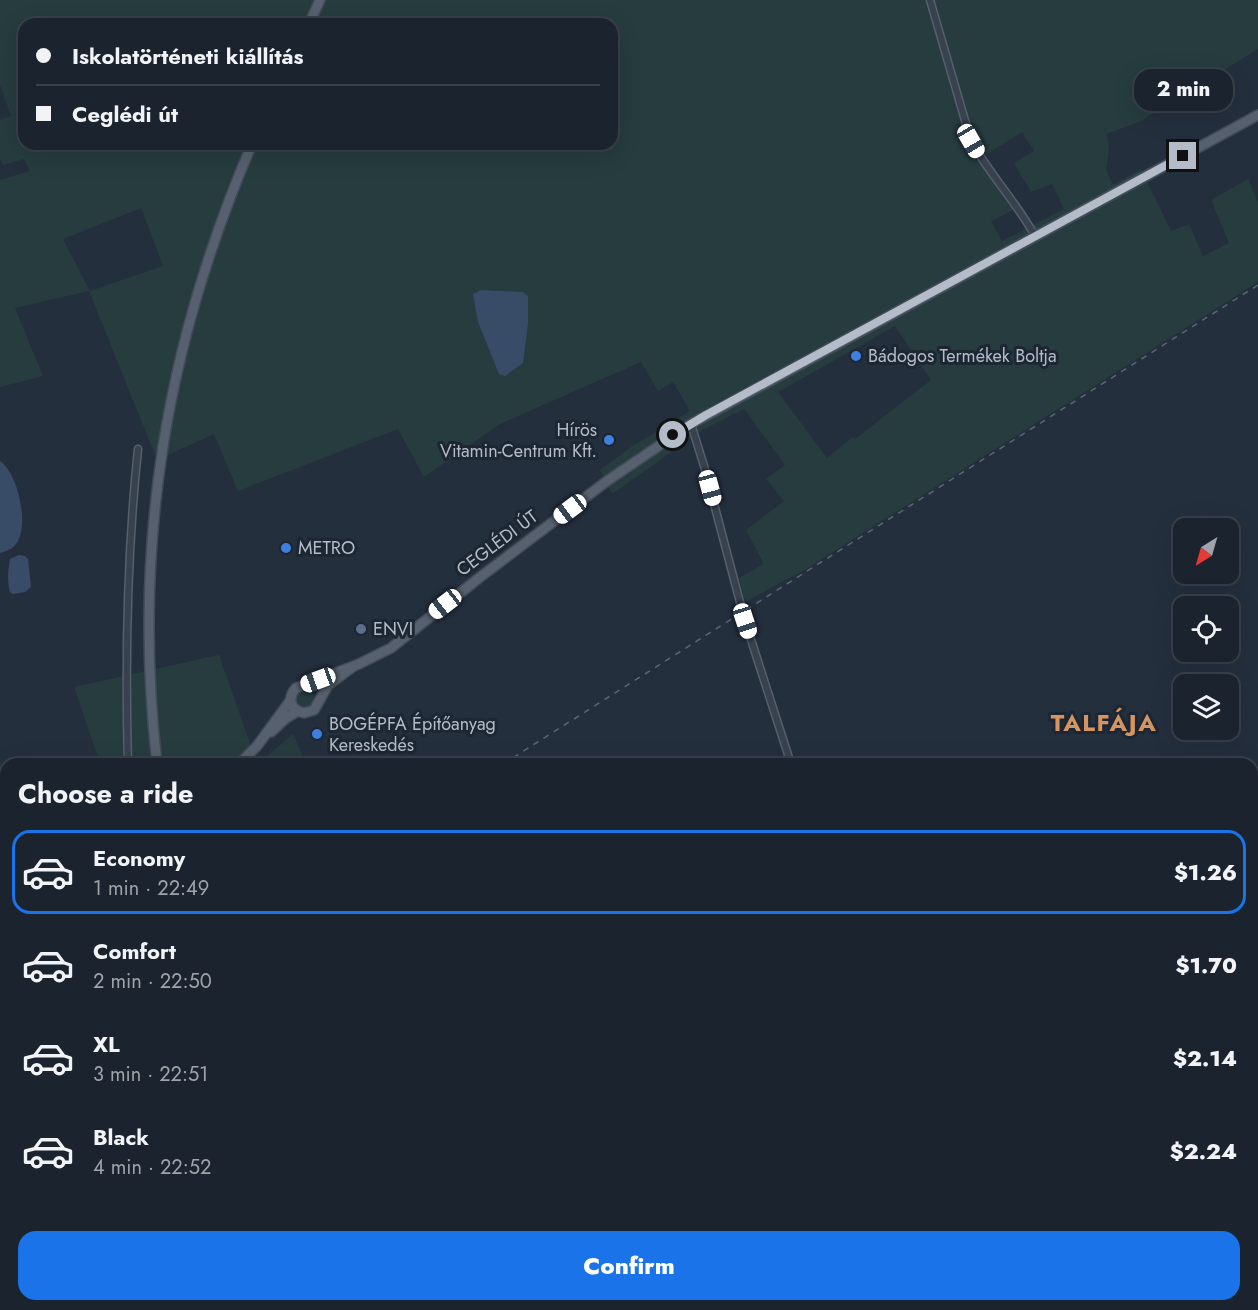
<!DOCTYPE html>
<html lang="en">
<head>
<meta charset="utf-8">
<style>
  :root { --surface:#1b232e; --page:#282f3a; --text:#f1f3f6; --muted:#a0a4aa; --line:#39404a; --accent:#1a73e8 }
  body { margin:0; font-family:Jost,sans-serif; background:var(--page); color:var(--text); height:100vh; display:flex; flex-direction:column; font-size:22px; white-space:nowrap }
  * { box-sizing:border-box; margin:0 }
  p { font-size:20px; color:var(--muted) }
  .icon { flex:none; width:33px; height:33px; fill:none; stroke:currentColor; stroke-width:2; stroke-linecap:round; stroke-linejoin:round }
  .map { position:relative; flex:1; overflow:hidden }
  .side { position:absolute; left:0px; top:758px; width:1258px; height:554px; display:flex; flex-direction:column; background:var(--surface); border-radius:18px 18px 0 0; box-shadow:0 6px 24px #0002,0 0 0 2px var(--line) }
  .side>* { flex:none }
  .hud { position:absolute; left:18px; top:18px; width:600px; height:132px; border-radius:18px; box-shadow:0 6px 24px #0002,0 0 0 2px var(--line); display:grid; align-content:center; height:132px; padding:0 18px; background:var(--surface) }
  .needle { width:39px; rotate:217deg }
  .controls { position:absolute; left:1173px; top:518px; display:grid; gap:12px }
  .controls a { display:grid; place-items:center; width:66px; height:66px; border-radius:12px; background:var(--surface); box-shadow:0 6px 24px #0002,0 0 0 2px var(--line); font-size:30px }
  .end { position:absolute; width:27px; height:27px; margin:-14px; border:8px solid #b4bcc9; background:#111; box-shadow:0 0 0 3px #111 }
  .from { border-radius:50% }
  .bubble { position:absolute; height:42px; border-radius:18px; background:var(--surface); box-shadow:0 6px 24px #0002,0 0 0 2px var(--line); font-size:20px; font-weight:800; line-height:42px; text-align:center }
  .car { position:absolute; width:18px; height:36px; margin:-18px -9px; border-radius:8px; box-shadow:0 0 4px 2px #0007; background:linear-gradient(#fff 24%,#345 0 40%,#fff 0 76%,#345 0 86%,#fff 0) }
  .hud b { display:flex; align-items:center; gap:21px; height:57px; font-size:22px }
  .hud b+b { border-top:2px solid var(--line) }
  .hud i { width:15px; height:15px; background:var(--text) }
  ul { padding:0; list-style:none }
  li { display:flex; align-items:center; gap:18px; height:84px; margin:0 12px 9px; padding:0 6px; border:3px solid transparent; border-radius:18px }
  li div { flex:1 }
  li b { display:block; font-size:22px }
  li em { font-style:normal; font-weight:800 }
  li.selected { border-color:var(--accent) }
  li>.icon { width:54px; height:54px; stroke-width:1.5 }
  h2 { padding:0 18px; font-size:27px; line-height:72px }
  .cta { display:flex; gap:12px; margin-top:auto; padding:12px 18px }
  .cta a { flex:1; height:69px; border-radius:18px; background:var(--accent); color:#fff; font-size:24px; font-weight:800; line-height:69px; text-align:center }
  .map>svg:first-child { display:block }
</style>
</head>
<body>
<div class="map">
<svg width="1258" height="1310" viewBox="0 0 1258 1310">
  <rect width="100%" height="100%" fill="#242f3e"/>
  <!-- green -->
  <g fill="#263c3f" fill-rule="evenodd">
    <path d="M 0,0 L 1258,0 L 1258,49 L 1141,121 L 1107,134 L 1109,149 L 1106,169 L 1113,185 L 1141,169 L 1171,231 L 1189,224 L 1203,256 L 1229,243 L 1211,200 L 1248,179 L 1258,202 L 1258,282 L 806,569 L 745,602 L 739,578 L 764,564 L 746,530 L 784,501 L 766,479 L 785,465 L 744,409 L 703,430 L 612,494 L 600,470 L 631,447 L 690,411 L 673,382 L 658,391 L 641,362 L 500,424 L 424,477 L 398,429 L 238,491 L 214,434 L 157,460 L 89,291 L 15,308 L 43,376 L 0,387 L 0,180 L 30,171 L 24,159 L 3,165 L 0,158 L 0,120 L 11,116 L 0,85 ZM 24,24 L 612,24 L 612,144 L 24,144 ZM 1022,132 L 1034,151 L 1014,163 L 1031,192 L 1052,184 L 1064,209 L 1002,241 L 991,221 L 1019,207 L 984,156 ZM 141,208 L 163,266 L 90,291 L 63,239 ZM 895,326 L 931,380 L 855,439 L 853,437 L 827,458 L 778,392 Z"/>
    <polygon points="219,655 257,763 100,763 74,687"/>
    <circle cx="305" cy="699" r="10"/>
    <polygon points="293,734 306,763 259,763"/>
    <polygon points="0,761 6,779 6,1088 0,1092"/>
    <polygon points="597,1305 705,1305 707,1310 600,1310"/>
    <polygon points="1037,1305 1241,1305 1242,1310 1022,1310"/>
  </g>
  <!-- water -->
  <g fill="#394c67">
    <polygon points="481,290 523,292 528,296 528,323 523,363 505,376 499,374 478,322 473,294"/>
    <path d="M 0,461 C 18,473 30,526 16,544 C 13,549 6,551 0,553 Z"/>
    <path d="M 19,555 L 25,556 L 28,559 L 31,587 L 25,592 L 13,594 L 10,592 C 7,582 8,570 10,559 Z"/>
  </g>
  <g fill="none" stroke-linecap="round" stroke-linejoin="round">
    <!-- stream -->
    <g stroke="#394c67" stroke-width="1.5">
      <polyline points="0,994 5,1003"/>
      <polyline points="109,1305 111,1310"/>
    </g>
    <defs>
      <g id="minor">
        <path d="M 930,0 L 971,141 C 990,175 1017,203 1035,236"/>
        <polyline points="691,424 704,466 745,621 791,764"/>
        <path d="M 128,764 C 125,659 127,554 138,449"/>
        <polyline points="0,1012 6,1012"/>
        <polyline points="1252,1051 1258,1045"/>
        <polyline points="943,1305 944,1310"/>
        <polyline points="1029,1310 1035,1305"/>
      </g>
      <g id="primary">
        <polyline points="309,24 320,0"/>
        <path d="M 354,666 L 328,685 L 314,710 L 304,713 C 290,710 287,698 296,688 L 359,664 L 391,648 L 479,578 L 607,481 L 691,424 L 1258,115"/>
        <polyline points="271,732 286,718 298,711"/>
        <path d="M 157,764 C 132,546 166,344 252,144"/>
        <polyline points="239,764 257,746 290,701"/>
        <polyline points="0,933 6,930"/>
        <polyline points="6,956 4,965 6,972"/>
        <polyline points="325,1305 327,1310"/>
      </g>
    </defs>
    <!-- minor casing -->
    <use href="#minor" stroke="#565f6c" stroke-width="9"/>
    <!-- primary casing -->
    <use href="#primary" stroke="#414a57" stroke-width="12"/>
    <!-- minor -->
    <use href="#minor" stroke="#38414e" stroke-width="6"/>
    <!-- primary -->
    <use href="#primary" stroke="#56606e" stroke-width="9"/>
    <!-- rail -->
    <g stroke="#5a6575" stroke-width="1.5" stroke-dasharray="6 6" stroke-linecap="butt">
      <polyline points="503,764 1258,285"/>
      <polyline points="0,1082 6,1078"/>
    </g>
  </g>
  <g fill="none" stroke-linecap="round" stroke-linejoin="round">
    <!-- route -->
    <polyline stroke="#b4bcc9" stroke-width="8" points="673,435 706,415 1183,156"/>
  </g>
  <!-- markers -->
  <g fill="#3f7fe0" stroke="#1d2633" stroke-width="2">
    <circle cx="856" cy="356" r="6"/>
    <circle cx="609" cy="440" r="6"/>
    <circle cx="286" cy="548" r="6"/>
    <circle cx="317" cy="734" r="6"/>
  </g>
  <circle fill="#5c6f8a" stroke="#1d2633" stroke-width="2" cx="361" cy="629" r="6"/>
  <g text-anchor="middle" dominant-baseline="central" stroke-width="6" stroke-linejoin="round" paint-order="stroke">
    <!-- poi labels -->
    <g font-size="18" fill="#b4bcc9" stroke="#1d2633" text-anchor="start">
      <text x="868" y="356">Bádogos Termékek Boltja</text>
      <text x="597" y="430" text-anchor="end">Hírös<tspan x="597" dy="21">Vitamin-Centrum Kft.</tspan></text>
      <text x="298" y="548">METRO</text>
      <text x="373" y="629">ENVI</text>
      <text x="329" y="724">BOGÉPFA Építőanyag<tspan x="329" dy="21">Kereskedés</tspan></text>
    </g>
    <!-- street labels -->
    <g font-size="18" fill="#b4bcc9" stroke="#1d2633">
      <text transform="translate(497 543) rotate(-37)">CEGLÉDI ÚT</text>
    </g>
    <!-- district labels -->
    <g font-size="24" font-weight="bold" letter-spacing="1.5" fill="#d59563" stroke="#1d2633">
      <text x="1104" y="722">TALFÁJA</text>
    </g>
  </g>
</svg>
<div class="controls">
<a><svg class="needle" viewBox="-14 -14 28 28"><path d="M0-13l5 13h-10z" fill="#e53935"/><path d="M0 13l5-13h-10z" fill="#a0a4aa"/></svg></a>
<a><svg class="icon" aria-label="locate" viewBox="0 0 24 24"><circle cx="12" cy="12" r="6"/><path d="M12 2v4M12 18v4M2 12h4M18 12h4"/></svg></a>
<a><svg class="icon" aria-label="layers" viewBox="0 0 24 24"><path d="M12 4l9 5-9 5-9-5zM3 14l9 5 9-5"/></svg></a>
</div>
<i class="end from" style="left:673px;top:435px"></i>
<i class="end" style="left:1183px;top:156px"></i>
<div class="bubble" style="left:1134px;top:69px;width:99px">2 min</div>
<i class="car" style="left:971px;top:141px;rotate:150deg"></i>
<i class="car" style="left:710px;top:488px;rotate:165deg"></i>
<i class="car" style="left:570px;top:509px;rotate:233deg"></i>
<i class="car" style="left:445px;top:604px;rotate:232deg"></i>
<i class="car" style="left:745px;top:621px;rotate:162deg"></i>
<i class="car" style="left:318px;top:680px;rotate:250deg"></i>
<div class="hud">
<b><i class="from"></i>Iskolatörténeti kiállítás</b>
<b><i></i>Ceglédi út</b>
</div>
<section class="side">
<h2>Choose a ride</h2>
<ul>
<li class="selected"><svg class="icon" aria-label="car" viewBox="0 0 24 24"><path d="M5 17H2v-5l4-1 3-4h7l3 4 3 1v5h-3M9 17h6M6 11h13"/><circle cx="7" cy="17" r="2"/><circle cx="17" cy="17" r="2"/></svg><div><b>Economy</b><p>1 min · 22:49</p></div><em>$1.26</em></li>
<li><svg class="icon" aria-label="car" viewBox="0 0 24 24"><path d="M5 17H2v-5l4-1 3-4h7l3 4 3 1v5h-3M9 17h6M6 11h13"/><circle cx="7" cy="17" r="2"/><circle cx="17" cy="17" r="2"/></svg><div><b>Comfort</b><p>2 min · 22:50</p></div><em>$1.70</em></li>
<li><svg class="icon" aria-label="car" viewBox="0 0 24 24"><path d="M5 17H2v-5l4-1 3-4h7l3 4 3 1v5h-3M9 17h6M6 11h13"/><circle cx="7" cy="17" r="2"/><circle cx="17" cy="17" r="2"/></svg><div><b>XL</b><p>3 min · 22:51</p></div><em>$2.14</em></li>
<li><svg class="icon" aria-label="car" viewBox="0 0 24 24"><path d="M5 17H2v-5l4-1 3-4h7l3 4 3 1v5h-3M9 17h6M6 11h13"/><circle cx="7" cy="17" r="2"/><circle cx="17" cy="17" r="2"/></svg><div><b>Black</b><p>4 min · 22:52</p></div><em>$2.24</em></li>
</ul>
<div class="cta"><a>Confirm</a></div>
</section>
</div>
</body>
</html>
